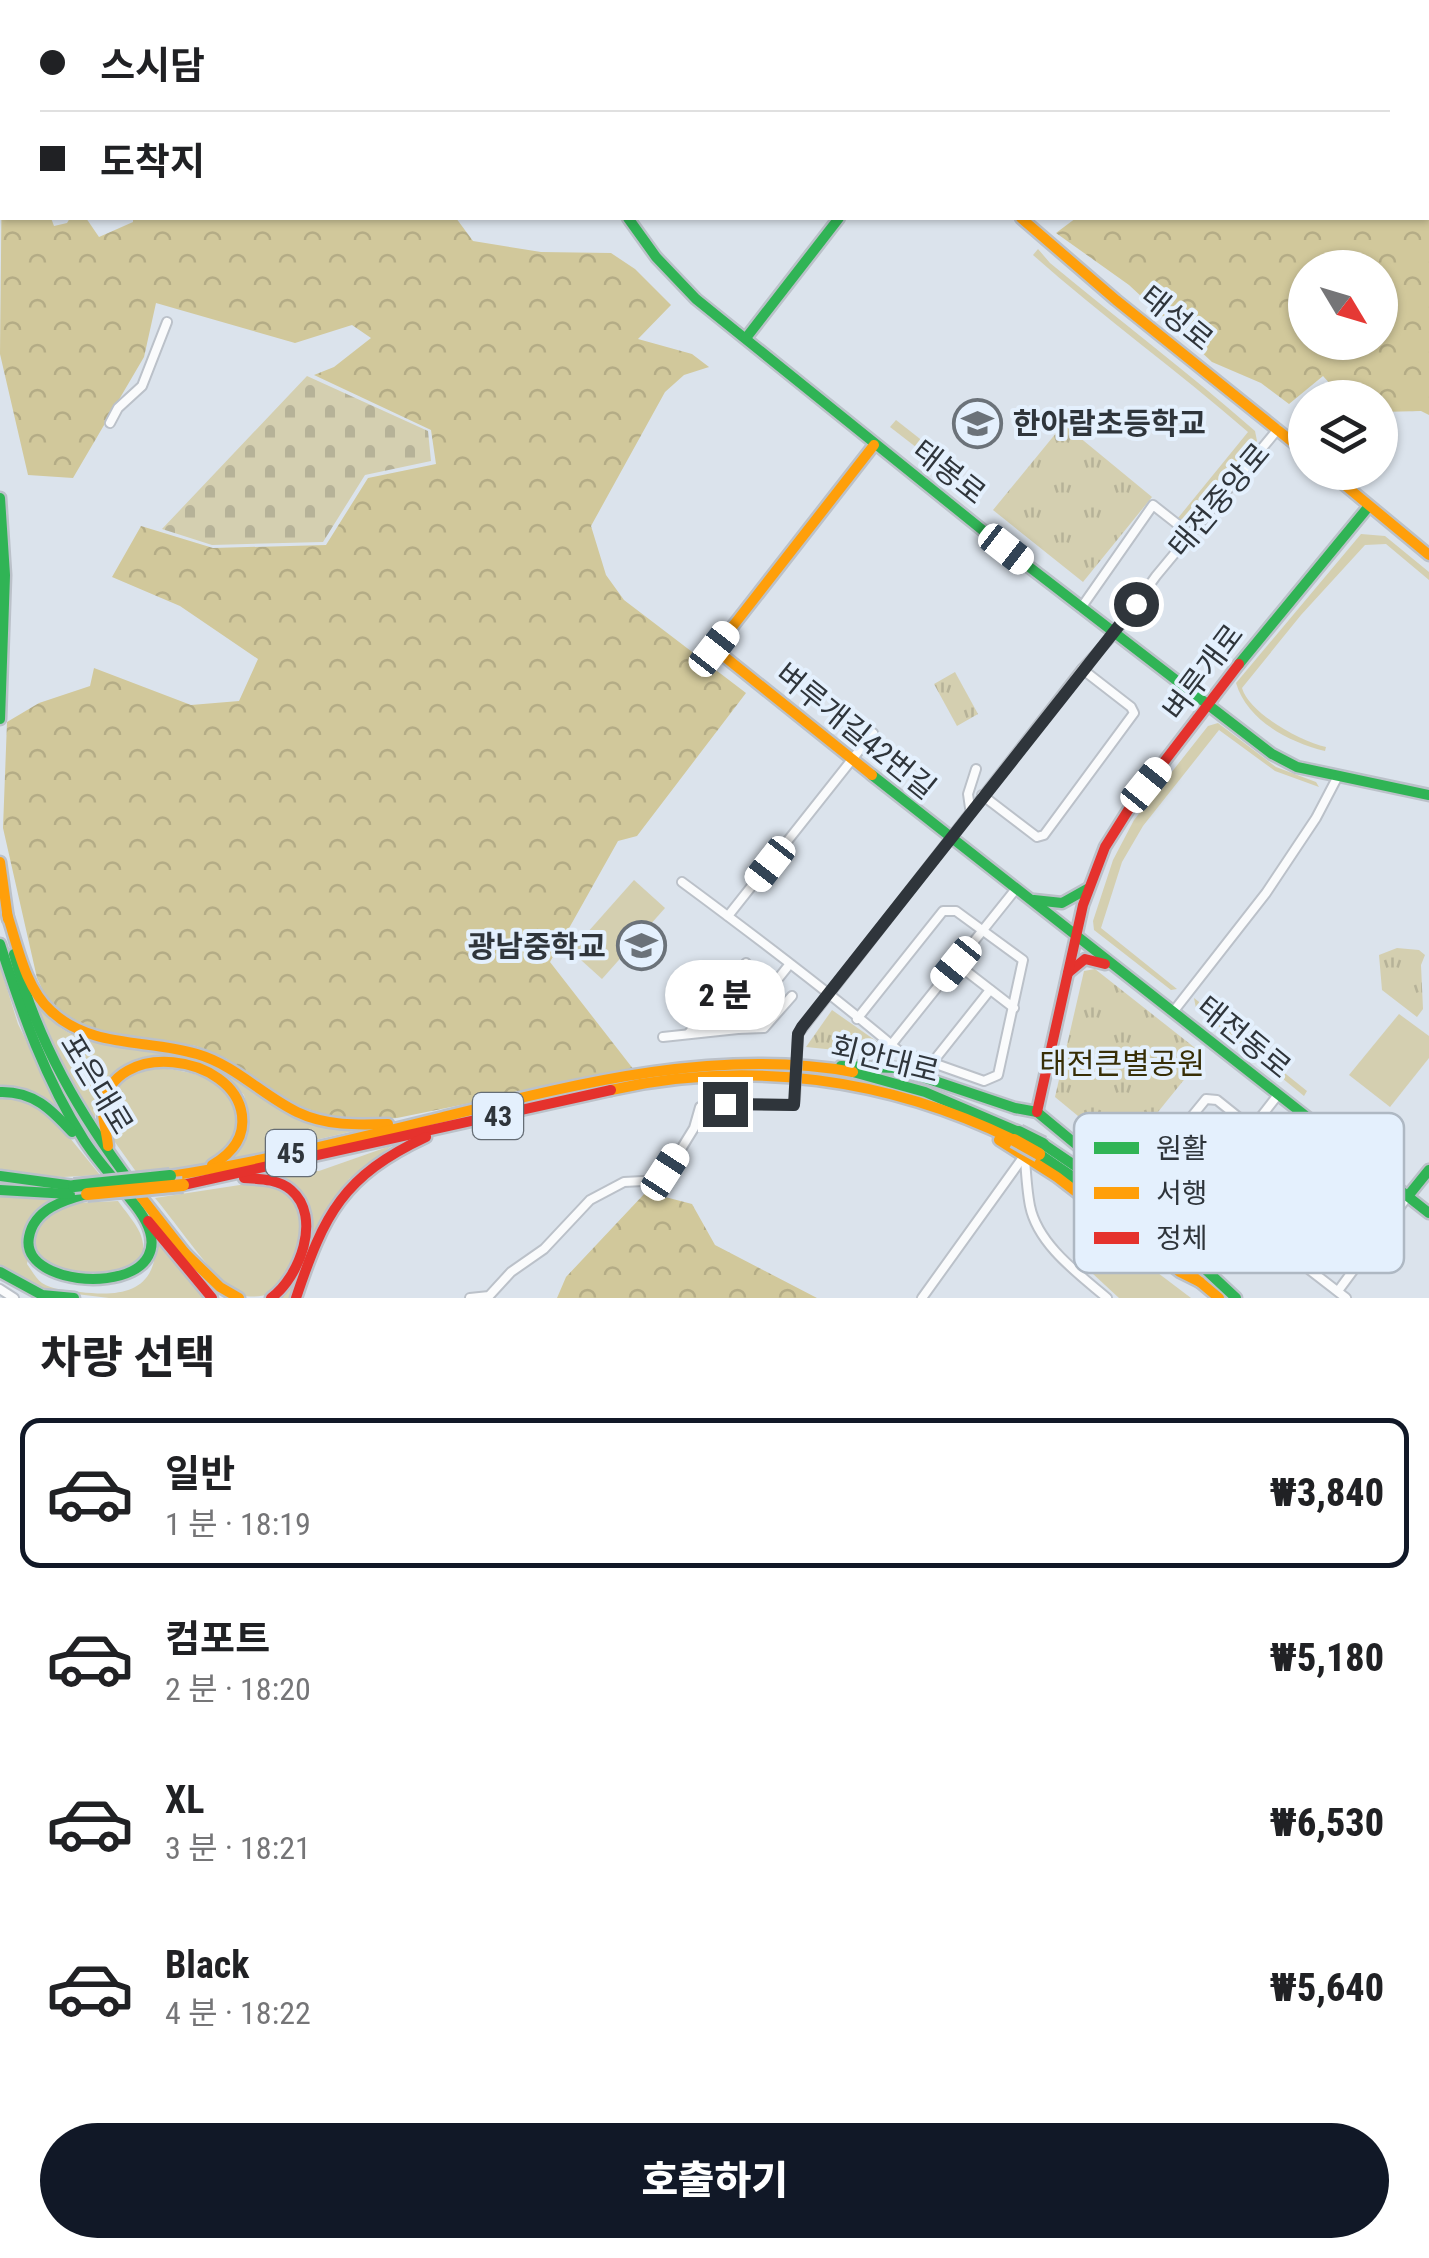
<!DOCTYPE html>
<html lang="ko">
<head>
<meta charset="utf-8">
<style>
  :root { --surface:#fff; --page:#f6f6f6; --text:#202124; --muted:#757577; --line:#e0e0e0; --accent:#111827 }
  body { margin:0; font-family:"Roboto Condensed","Noto Sans KR",sans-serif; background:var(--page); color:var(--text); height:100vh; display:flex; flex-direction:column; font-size:38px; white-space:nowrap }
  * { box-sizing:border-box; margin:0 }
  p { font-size:32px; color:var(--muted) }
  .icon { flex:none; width:55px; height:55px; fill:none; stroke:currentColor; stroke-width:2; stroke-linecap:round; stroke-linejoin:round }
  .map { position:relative; height:1298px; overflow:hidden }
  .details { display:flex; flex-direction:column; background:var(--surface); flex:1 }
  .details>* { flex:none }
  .hud { position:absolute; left:0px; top:0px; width:1430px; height:220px; box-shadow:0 2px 8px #0004; display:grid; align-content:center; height:220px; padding:0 40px; background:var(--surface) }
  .needle { width:65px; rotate:128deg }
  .tools { position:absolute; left:1288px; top:250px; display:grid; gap:20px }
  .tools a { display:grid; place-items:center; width:110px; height:110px; border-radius:50%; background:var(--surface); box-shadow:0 2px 8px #0004; font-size:50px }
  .end { position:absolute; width:45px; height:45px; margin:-22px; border:12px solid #2f353b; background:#fff; box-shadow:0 0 0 5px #fff }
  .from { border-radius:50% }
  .bubble { position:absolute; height:70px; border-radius:35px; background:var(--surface); box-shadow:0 2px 8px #0004; font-size:32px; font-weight:800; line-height:70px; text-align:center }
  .car { position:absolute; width:30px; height:60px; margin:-30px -15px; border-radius:12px; box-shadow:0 0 8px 2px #0007; background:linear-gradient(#fff 24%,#345 0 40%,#fff 0 76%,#345 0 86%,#fff 0) }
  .hud b { display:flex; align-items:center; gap:35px; height:95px; font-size:38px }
  .hud b+b { border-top:2px solid var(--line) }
  .hud i { width:25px; height:25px; background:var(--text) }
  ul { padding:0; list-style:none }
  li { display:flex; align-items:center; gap:30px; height:150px; margin:0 20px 15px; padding:0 20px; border:5px solid transparent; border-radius:20px }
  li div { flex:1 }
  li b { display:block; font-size:38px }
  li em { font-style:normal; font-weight:800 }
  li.active { border-color:var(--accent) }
  li>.icon { width:90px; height:90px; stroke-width:1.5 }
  h2 { padding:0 40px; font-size:45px; line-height:120px }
  .button { display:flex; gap:20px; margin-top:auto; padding:20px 40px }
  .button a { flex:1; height:115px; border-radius:60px; background:var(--accent); color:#fff; font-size:40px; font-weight:800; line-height:115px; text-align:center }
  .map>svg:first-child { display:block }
</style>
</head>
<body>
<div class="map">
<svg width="1429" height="1298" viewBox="0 0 1429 1298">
  <defs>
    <pattern id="forest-crowns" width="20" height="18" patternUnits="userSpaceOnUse" patternTransform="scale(2.5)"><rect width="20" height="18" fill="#d1c89b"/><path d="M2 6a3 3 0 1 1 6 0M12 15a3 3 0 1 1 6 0" fill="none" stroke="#b4ac86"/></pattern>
    <pattern id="cemetery-stones" width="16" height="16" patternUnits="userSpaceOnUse" patternTransform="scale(2.5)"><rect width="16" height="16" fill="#d4cfb0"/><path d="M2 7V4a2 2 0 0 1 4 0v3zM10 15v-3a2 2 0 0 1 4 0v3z" fill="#b6b298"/></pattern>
    <pattern id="park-tufts" width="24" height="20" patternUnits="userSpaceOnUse" patternTransform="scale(2.5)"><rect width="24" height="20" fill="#d4cfb0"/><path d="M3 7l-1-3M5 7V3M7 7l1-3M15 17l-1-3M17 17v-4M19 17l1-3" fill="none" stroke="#b6b298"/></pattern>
  </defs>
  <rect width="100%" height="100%" fill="#dbe3ec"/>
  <!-- green -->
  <g fill="#d4cfb0">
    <path d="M 1038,249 L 1050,263 C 1119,320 1189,373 1255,431 L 1257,441 L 1188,522 L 1178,518 L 1248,432 C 1178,371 1103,317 1033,255 Z"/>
    <polygon points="896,420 957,468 952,475 890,427"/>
    <path d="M 1361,534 L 1385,536 L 1429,572 L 1429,580 L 1386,544 L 1365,545 L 1301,615 L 1242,688 C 1249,713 1300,741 1326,747 L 1325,751 C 1288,742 1247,720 1236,683 Z"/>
    <polygon points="1218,723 1276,767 1316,782 1319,787 1275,771 1219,730 1143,826 1122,862 1101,928 1177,989 1171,990 1094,930 1093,921 1113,860 1134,820 1208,726"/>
    <polygon points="634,880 665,908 602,979 571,951"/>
    <polygon points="0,966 18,1024 60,1108 0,1089"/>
    <path d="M 1194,998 C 1234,1028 1269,1061 1307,1091 L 1304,1096 L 1196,1008 Z"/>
    <path d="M 34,1000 C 43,1009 51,1020 61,1028 C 98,1054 162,1046 204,1063 C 266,1087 279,1129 358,1130 L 227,1161 L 245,1137 L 249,1116 L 244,1095 L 230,1079 L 149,1059 L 125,1064 L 113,1073 L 95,1100 L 95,1128 L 47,1038 Z"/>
    <polygon points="1399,1014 1429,1036 1429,1058 1390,1107 1349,1075"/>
    <path d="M 152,1067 C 185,1071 247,1077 236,1127 C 234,1136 230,1149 222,1155 C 206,1168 158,1170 137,1173 L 112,1138 L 106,1109 L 121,1079 Z"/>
    <polygon points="14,1095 48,1111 100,1175 63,1177 0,1172 0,1097"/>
    <polygon points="393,1145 349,1179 294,1298 277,1298 312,1225 309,1203 289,1183 268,1175 291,1170 319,1171"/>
    <path d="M 259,1182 C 269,1186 280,1188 288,1195 C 320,1221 291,1269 273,1294 C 262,1296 251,1298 241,1295 C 216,1283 175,1221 155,1198 Z"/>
    <path d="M 0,1194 L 54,1199 L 36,1213 L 27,1264 C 31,1269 36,1279 42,1283 C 52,1290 68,1290 80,1292 C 123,1297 157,1292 156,1240 L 205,1298 L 109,1298 L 68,1293 L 36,1287 L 0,1266 Z"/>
    <path d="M 118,1201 C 125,1211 135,1222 140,1233 C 167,1298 15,1296 37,1231 C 48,1198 91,1203 118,1201 Z"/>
    <polygon points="1125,1248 1191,1298 1119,1298 1092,1273"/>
  </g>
  <!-- forest -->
  <g fill="url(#forest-crowns)" fill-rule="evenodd">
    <path d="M 1328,0 L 1429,0 L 1429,415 L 1421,411 L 1380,412 L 1380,398 L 1342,397 L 1323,376 L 1289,404 L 1261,383 L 1212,362 L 1129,285 L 1056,233 L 1076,218 L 1428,218 L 1428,2 L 1323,2 ZM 1305,268 L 1380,268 L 1380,342 L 1305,342 Z"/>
    <polygon points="2,159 2,218 51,218 54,226 67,223 70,218 86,218 99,237 133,222 133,218 456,218 473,241 541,252 611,253 635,269 671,305 638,339 692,354 709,367 684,375 665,392 591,526 606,575 624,600 746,693 637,836 618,841 550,962 634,1070 397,1118 356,1120 326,1115 293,1104 227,1059 196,1046 90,1029 67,1018 48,1001 37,978 3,828 7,722 39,703 90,686 94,668 191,705 239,701 258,659 180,606 112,577 141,526 213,548 326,545 368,478 436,464 431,430 314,375 334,367 371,338 352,325 295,343 156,303 144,357 73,478 28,475 0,354"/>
    <polygon points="646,1192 692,1204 715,1245 817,1298 557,1298 566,1277"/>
  </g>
  <!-- cemetery -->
  <polygon fill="url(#cemetery-stones)" points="307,376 428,431 431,461 365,475 323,542 212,545 162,529"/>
  <!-- park -->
  <g fill="url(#park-tufts)">
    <polygon points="1061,427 1064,430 1067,427 1152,497 1083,582 993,510"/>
    <polygon points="955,672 978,714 957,726 934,684"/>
    <polygon points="1397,948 1419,950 1425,955 1421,965 1423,1009 1417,1017 1382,990 1379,955"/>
    <polygon points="1095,969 1204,1055 1124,1154 1055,1097 1084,971"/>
    <polygon points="832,1010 889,1050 885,1055 806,1047"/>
  </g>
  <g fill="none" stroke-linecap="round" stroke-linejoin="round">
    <defs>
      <g id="street">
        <polyline points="513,2 515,0"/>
        <polyline points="1019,2 1021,0"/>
        <polyline points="110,423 118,408 142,386 167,322"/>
        <polyline points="1081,608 1153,505 1190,534"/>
        <polyline points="982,795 1037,837 1044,835 1134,713 1131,707 1082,669"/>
        <polyline points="970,808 968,794 976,769"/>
        <path d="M 682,882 C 755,936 829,992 899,1051 L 984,1081 L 998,1075 L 1023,960 L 956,911 L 943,911 L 857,1019"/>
        <polyline points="728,916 873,733"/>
        <polyline points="957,964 1014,1008"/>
        <polyline points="1173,1012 1266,893 1316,818 1338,776"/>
        <polyline points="738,1029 764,1028 792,996"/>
        <polyline points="689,1033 746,963"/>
        <polyline points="798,1034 1082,669 1115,633 1156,576 1278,429"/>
        <polyline points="663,1037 738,1029 789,965"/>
        <polyline points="891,1045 1015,890"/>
        <polyline points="932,1063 990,990"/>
        <polygon points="1206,1099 1217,1100 1292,1160 1292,1169 1251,1218 1241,1217 1166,1156 1166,1148"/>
        <path d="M 1025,1158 C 1026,1174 1027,1191 1030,1206 C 1038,1245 1079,1274 1107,1298"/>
        <polyline points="1205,1189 1277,1096"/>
        <polyline points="0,1289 14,1298"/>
        <polyline points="1338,1291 1408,1196"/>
        <polyline points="470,1298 489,1296 511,1272 544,1249 590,1200 624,1182 662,1180 694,1128 700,1107 725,1104 794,1105 795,1099"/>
        <polyline points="922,1298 1024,1156"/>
        <polyline points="1346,1298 1284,1250 1281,1242 1349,1153"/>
      </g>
      <g id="fast">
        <polyline points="812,0 814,2"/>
        <polyline points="0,31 2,36"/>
        <polyline points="0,131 2,126"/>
        <polyline points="628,218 656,257 696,299 1006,549 1272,754 1297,767 1429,795"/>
        <polyline points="746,338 839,218"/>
        <polyline points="0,498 5,575 0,719"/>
        <polyline points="1239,664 1369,506"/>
        <polyline points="872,775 1429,1213"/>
        <polyline points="1034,900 1062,903 1087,889"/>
        <path d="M 0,944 C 22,1013 45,1079 84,1140 C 98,1162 116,1180 131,1200 C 214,1298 17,1298 29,1237 C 34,1209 64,1200 87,1194"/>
        <path d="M 14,954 C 37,1042 80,1115 134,1187"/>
        <polyline points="841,1066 896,1068 1015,1108 1037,1112 1136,1194 1209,1271"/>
        <polyline points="853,1072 925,1092 1019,1132"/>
        <path d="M 0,1092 C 33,1091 51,1109 72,1132"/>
        <polyline points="1043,1144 1102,1184 1182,1250"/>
        <polyline points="1039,1154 1114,1205 1176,1260"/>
        <polyline points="0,1176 74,1186"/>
        <polyline points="0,1190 69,1194"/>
        <polyline points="1408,1196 1429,1170"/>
        <polyline points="1205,1269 1236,1298"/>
        <polyline points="0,1272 42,1295 74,1298"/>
      </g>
      <g id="slow">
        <polyline points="408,0 411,2"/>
        <polyline points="1021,218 1116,300 1305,452"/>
        <polyline points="1329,472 1429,555"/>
        <polyline points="872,775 715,649 874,445"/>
        <polyline points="0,862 8,919"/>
        <path d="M 7,914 C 18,947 25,987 51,1011 C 91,1049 149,1039 197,1054 C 235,1065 262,1095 297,1112 C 326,1126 357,1125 388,1124"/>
        <path d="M 611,1090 C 749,1059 888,1078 1014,1140"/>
        <polyline points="999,1140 1057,1177 1180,1272 1200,1282"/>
        <path d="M 108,1146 C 107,1134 102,1119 103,1107 C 113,1038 234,1054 242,1115 C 245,1138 231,1154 212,1165"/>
        <path d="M 170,1176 C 261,1162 350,1140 439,1118 C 572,1085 715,1047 853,1072"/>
        <polyline points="138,1193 189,1258"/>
        <polyline points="185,1253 220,1287 239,1298"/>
        <polyline points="1194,1277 1219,1298"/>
      </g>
      <g id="jam">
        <polyline points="1068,973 1085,959 1105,964"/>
        <polyline points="1037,1112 1083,905 1105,847 1134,801 1239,664"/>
        <path d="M 244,1178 C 260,1179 278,1179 291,1190 C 323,1217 299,1278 271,1298"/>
        <polyline points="183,1185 611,1090"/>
        <polyline points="148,1221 212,1298"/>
        <path d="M 296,1298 C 324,1214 343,1176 426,1137"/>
      </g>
    </defs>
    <!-- street casing -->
    <use href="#street" stroke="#bbc1c9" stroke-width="12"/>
    <!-- fast casing -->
    <use href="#fast" stroke="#bbc1c9" stroke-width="15"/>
    <!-- slow casing -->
    <use href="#slow" stroke="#bbc1c9" stroke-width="15"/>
    <!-- jam casing -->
    <use href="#jam" stroke="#bbc1c9" stroke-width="15"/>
    <!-- street -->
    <use href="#street" stroke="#fafbfc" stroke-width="8"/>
    <!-- fast -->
    <use href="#fast" stroke="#30b455" stroke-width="10"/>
    <!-- slow -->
    <use href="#slow" stroke="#ff9f0a" stroke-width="10"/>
    <!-- jam -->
    <use href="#jam" stroke="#e5322d" stroke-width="10"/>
    <defs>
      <polyline id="street-bridge" points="795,1099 798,1034"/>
      <g id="fast-bridge">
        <polyline points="1019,1132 1043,1144"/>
        <polyline points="74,1186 170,1176"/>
      </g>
      <g id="slow-bridge">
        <polyline points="1014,1140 1039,1154"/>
        <polyline points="87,1194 183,1185"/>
      </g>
    </defs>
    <!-- street-bridge casing -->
    <use href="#street-bridge" stroke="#bbc1c9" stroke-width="12" stroke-linecap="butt"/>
    <!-- fast-bridge casing -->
    <use href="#fast-bridge" stroke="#bbc1c9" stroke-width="18" stroke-linecap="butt"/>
    <!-- slow-bridge casing -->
    <use href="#slow-bridge" stroke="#bbc1c9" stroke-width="18" stroke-linecap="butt"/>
    <!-- street-bridge -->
    <use href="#street-bridge" stroke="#fafbfc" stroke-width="8"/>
    <!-- fast-bridge -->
    <use href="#fast-bridge" stroke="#30b455" stroke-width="12"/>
    <!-- slow-bridge -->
    <use href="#slow-bridge" stroke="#ff9f0a" stroke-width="12"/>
  </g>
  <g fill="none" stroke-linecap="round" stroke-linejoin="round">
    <!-- route -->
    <polyline stroke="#2f353b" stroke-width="12" points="725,1104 794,1105 798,1034 802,1027 1136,604"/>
  </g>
  <!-- icons -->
  <defs>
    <symbol id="school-ring" viewBox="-11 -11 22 22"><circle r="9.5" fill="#e4f0fd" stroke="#6b7279" stroke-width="1.5"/><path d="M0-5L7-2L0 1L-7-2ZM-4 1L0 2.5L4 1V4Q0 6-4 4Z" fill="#6b7279"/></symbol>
  </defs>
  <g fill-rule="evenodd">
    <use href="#school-ring" x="950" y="396" width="55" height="55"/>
    <use href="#school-ring" x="614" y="918" width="55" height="55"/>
  </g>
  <g text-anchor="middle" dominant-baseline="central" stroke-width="8" stroke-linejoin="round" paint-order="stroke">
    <!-- shield labels -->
    <g fill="#e4f0fd" stroke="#656d75" stroke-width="2.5">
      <rect x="473" y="1093" width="50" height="46" rx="8"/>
      <rect x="266" y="1130" width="50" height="46" rx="8"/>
    </g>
    <g font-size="28" font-weight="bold" fill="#2f353b">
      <text x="498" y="1116">43</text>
      <text x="291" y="1153">45</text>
    </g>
    <!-- street labels -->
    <g font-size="30" fill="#2f353b" stroke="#e4f0fd">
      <text transform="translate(1177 318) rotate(39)">태성로</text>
      <text transform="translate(949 472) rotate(38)">태봉로</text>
      <text transform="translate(1219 500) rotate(-50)">태전중앙로</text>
      <text transform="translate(1203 672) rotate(-53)">벼루개로</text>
      <text transform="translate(856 731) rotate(39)">벼루개길42번길</text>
      <text transform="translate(1244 1037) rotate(39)">태전동로</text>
      <text transform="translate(885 1059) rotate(14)">회안대로</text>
      <text transform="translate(97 1084) rotate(59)">포은대로</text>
    </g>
    <!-- poi labels -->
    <g font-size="30" font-weight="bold" fill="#2f353b" stroke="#e4f0fd" text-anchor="start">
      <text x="1013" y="423">한아람초등학교</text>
      <text x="606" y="946" text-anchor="end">광남중학교</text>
    </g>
    <!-- park labels -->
    <g font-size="30" fill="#372e06" stroke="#e4f0fd">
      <text x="1122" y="1063">태전큰별공원</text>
    </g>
  </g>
  <!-- legend -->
  <rect x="1074" y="1113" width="330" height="160" rx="15" fill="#e4f0fd" stroke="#aeb8c3" stroke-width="2.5"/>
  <rect x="1094" y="1142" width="45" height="12" fill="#30b455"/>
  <rect x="1094" y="1187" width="45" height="12" fill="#ff9f0a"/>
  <rect x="1094" y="1232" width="45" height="12" fill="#e5322d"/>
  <g font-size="28" fill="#2f353b">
    <text x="1156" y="1158">원활</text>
    <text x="1156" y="1203">서행</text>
    <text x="1156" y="1248">정체</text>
  </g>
</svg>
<div class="tools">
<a><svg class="needle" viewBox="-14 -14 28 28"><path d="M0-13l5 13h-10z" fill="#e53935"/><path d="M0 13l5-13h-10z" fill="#757577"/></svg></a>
<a><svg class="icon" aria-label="layers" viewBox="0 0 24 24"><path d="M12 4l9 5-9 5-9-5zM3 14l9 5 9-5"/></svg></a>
</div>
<i class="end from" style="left:1136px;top:604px"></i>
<i class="end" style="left:725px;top:1104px"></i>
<div class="bubble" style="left:665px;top:960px;width:120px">2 분</div>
<i class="car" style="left:1006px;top:549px;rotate:128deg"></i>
<i class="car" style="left:714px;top:649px;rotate:38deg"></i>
<i class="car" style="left:1146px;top:785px;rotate:39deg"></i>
<i class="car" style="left:770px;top:864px;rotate:218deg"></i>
<i class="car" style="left:956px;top:964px;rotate:219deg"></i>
<i class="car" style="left:665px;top:1172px;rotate:33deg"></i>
<div class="hud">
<b><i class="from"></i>스시담</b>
<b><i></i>도착지</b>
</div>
</div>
<section class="details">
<h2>차량 선택</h2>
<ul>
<li class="active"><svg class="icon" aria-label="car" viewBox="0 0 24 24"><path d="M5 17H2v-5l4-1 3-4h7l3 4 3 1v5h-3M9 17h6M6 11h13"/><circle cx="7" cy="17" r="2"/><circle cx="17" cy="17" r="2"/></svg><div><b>일반</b><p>1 분 · 18:19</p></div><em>₩3,840</em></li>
<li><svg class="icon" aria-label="car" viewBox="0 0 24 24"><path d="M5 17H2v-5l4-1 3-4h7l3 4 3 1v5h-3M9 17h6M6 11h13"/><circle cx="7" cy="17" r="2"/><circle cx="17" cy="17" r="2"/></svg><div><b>컴포트</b><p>2 분 · 18:20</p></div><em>₩5,180</em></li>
<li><svg class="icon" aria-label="car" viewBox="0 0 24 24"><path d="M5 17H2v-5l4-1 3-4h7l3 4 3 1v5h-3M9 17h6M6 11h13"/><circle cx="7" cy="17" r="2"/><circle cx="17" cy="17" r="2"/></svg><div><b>XL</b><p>3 분 · 18:21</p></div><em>₩6,530</em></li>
<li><svg class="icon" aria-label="car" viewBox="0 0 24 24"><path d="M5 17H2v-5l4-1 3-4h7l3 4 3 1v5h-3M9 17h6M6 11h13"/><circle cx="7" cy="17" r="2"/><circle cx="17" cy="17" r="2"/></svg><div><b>Black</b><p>4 분 · 18:22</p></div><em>₩5,640</em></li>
</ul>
<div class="button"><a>호출하기</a></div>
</section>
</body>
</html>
